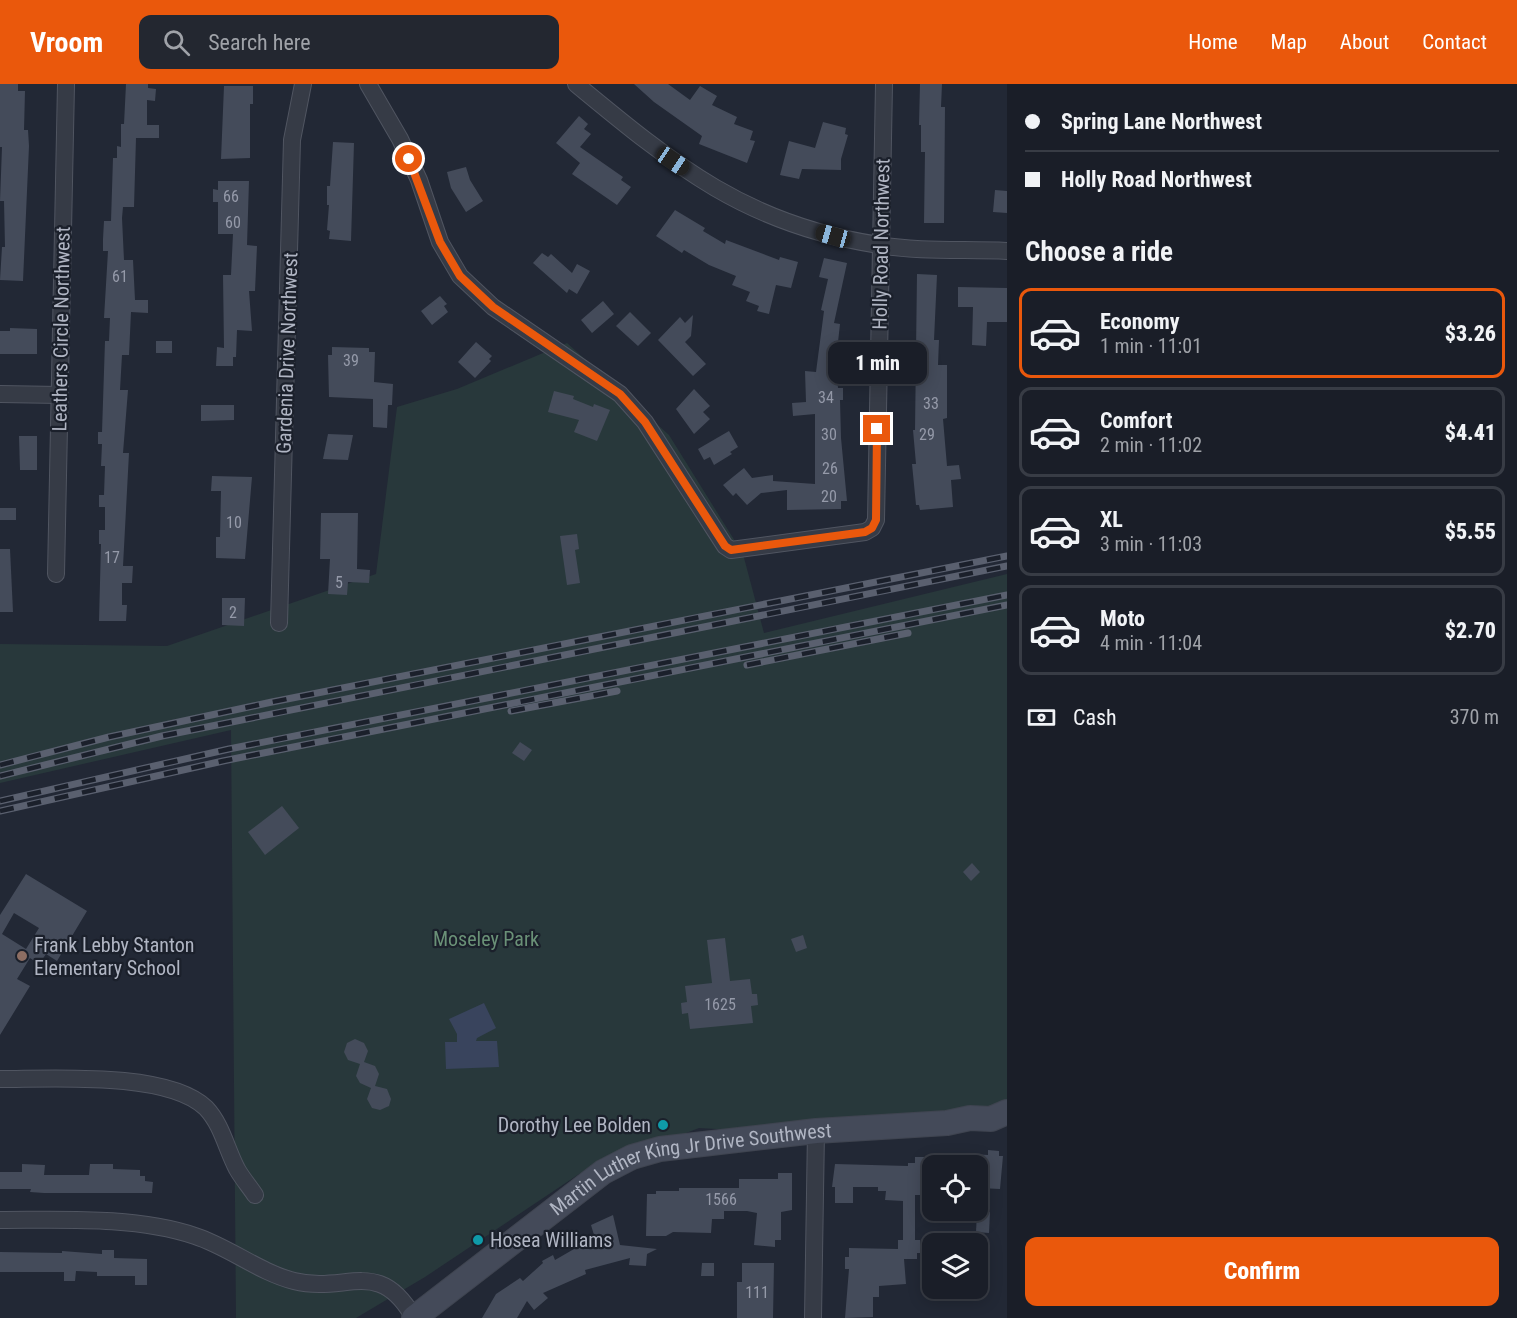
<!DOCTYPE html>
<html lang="en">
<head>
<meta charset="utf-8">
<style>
  :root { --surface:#1a1e28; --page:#232730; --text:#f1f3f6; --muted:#9fa2a8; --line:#383c45; --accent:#ea580c }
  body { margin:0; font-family:"Roboto Condensed",sans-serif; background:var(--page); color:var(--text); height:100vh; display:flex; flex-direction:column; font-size:22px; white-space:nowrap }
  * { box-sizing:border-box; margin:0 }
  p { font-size:20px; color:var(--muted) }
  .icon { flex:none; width:33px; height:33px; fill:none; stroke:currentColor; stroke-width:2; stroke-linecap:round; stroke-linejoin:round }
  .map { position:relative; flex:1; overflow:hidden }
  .drawer { display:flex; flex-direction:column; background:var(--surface); width:510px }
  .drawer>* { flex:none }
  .hud { display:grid; align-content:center; height:132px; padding:0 18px; background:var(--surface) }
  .fabs { position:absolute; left:922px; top:1071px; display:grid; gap:12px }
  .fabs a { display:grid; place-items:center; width:66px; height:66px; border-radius:12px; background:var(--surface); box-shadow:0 3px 15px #0003,0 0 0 2px var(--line); font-size:30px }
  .end { position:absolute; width:27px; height:27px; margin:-14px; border:8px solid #ea580c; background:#fff; box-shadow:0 0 0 3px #fff }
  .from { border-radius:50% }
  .bubble { position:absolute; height:42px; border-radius:12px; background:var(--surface); box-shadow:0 3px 15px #0003,0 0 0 2px var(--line); font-size:20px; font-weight:800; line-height:42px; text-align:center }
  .car { position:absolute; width:18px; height:36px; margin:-18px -9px; border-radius:8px; box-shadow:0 0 4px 2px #0007; background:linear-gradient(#222 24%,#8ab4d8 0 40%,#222 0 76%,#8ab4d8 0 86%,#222 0) }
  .hud b { display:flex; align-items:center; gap:21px; height:57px; font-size:22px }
  .hud b+b { border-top:2px solid var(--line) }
  .hud i { width:15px; height:15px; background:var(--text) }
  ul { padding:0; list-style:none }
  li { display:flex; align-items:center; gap:18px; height:90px; margin:0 12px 9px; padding:0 6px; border:3px solid var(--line); border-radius:12px }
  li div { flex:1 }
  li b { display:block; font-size:22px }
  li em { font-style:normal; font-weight:800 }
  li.active { border-color:var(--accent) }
  li>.icon { width:54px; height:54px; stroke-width:1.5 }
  h2 { padding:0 18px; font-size:27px; line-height:72px }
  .pay { display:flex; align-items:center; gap:15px; height:66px; padding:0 18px; font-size:22px }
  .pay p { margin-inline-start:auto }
  .primary-button { display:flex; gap:12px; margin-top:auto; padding:12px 18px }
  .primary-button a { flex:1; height:69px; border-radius:12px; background:var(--accent); color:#fff; font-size:24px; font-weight:800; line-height:69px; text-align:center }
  header { display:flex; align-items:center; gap:36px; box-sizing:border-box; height:84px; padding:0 30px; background:var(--accent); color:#fff }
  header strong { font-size:28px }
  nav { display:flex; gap:33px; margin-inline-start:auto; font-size:21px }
  .search { width:420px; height:54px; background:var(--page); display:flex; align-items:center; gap:15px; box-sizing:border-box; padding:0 21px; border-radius:12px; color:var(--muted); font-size:22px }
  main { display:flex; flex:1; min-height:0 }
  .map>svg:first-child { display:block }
</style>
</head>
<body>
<header>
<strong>Vroom</strong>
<div class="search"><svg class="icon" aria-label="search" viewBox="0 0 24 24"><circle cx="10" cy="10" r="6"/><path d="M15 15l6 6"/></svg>Search here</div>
<nav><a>Home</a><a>Map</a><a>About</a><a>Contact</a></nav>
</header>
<main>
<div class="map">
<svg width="1007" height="1234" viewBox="0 0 1007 1234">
  <rect width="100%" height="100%" fill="#222835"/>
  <!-- green -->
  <polygon fill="#28383b" points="567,259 669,351 743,470 764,549 1007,490 1007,1032 768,1048 699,1044 579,1090 425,1193 356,1234 236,1234 231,646 0,699 0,560 167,562 376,490 397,323 457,305"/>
  <!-- water -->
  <polygon fill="#39445d" points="484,919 496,944 477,954 476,957 497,957 499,983 446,985 445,958 457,958 457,950 449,935"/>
  <!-- building -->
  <g fill="#444b5a" fill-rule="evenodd">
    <polygon points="0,0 18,0 18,7 25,7 24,46 28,46 29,62 23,197 0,196 2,163 5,163 4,117 0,117 2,63 0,63"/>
    <polygon points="126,0 148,0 148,4 156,5 155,17 147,16 147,41 159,41 159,54 136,54 134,123 123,123 122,134 124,176 133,176 135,216 148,216 148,229 131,228 129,271 122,271 120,306 128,306 123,369 129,369 123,482 133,482 132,499 122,499 122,521 127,521 126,537 99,537 101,460 99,460 99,446 105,446 105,423 99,423 99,411 104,411 105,382 101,382 102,360 98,360 98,348 102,348 105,257 109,257 110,234 104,234 108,167 103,167 103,155 104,137 111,137 113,74 117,74 117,62 121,63 121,40 124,40"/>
    <polygon points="634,0 668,0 690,16 700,2 717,12 712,21 737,33 734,40 753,47 750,56 755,57 747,79 699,60 702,52 654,18"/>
    <polygon points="920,0 942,0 941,23 945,23 944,139 924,139 925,68 921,68 921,41 919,41"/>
    <polygon points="224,2 253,2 253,20 250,20 250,74 221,75"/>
    <polygon points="579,32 588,40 584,45 591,50 580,63 623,93 621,96 631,103 617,121 572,90 580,79 556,59"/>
    <polygon points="823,38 846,44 845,50 848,51 841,75 841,86 802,85 799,95 780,91 789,57 815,64"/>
    <polygon points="333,58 354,59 351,157 329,155 330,147 327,146 329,121 327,121 327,102 330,102"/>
    <polygon points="466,83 470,96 483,117 466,128 451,104 447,88"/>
    <polygon points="218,97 249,97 247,161 257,162 255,207 249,207 252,247 237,246 236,273 233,273 233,282 216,282 217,263 224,264 223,191 231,191 233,150 218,150 218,118 213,118 213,105 218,106"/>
    <polygon points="995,106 1007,107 1007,129 993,128"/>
    <polygon points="675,126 705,144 703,147 725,160 726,156 779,176 780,173 798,178 791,204 776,201 769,230 757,227 759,222 746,217 750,208 732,201 736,192 709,181 684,166 682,169 656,152"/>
    <polygon points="542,169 548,173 551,170 572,189 577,180 590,187 577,210 569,205 567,209 533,179"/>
    <polygon points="824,174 847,179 834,239 840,240 838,258 834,257 838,304 843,304 843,316 840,316 841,354 847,417 841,417 841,425 787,426 787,406 761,409 747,421 736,409 733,412 723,401 744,384 752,394 773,391 773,397 815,400 815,330 793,332 792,319 806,318 805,287 816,288 824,227 821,226 828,195 819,193"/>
    <polygon points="917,190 937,191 934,256 939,256 938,281 947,281 947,334 943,335 947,382 959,381 961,395 951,396 953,423 920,426 919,421 916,421 912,380 916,380 913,346 915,346"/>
    <polygon points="958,203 1007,204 1007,238 987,238 986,262 972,261 973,223 958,223"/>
    <polygon points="440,212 447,220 444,222 448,228 432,241 421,227"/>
    <polygon points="603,217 614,230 592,249 581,236"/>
    <polygon points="630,228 651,249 638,262 616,242"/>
    <polygon points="693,231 691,252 685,258 706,280 693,292 658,256 680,233 685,239"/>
    <polygon points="10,244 37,245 37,270 0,270 0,247 10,247"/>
    <rect x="156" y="257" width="16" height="12"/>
    <polygon points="476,258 492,272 489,275 491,277 475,294 458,278"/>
    <polygon points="332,263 369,264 369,268 375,268 374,298 393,300 392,321 388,321 387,344 373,343 373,315 329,313 328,271 332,271"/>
    <polygon points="694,305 710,322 703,328 710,335 694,350 676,325"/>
    <polygon points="554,307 574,312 573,315 593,323 594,320 610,326 597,357 574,348 579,336 548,328"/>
    <polygon points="201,321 234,321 234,336 201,337"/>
    <polygon points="729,347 738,363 730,368 732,370 714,381 710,373 704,376 698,365"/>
    <polygon points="328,350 353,351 348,376 323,375"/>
    <polygon points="19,352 37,352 37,386 20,386"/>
    <polygon points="212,392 252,393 245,475 216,474 216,453 220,453 221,407 211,407"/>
    <rect x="0" y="424" width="16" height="12"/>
    <polygon points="321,429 358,429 357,485 370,486 369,499 348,498 347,511 328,510 330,475 320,475"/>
    <polygon points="577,450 579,465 575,466 580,499 567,501 560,452"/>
    <polygon points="0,465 10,465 13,528 0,528"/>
    <polygon points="222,514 245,514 244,542 222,541"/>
    <polygon points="520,658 532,666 524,677 512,669"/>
    <polygon points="282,722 299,744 265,771 248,748"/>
    <polygon points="972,779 980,788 971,797 963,788"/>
    <path d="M 26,790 L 87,827 L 57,877 L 46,870 L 39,880 L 30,874 L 17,895 L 30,902 L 0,951 L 0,831 ZM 14,829 L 39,844 L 26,865 L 2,850 Z"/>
    <polygon points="803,851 807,864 796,868 791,855"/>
    <polygon points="725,854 730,897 750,895 752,910 757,910 758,921 751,922 753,939 690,945 688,929 682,930 681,919 687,918 685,902 712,899 707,856"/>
    <polygon points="355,955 364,959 368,967 364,978 375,982 379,990 375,1002 387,1005 391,1015 389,1022 380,1026 372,1024 367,1015 371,1004 360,999 356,992 360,980 348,976 344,968 347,959"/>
    <polygon points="988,1066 999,1067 999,1072 1003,1072 1000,1105 980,1104 981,1080 970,1079 971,1070 988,1071"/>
    <polygon points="915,1073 932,1073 931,1111 915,1111 915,1156 920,1156 920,1169 917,1169 917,1175 904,1175 906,1200 879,1202 879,1213 873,1213 873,1233 845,1234 849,1185 845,1185 845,1173 849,1173 849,1164 898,1165 898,1156 903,1156 903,1117 885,1116 886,1107 878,1107 878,1103 853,1103 853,1119 835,1119 835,1103 832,1103 835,1080 908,1082 908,1079 915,1079"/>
    <polygon points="22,1080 45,1081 44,1091 89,1091 90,1080 113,1080 113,1085 140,1086 140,1092 145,1092 145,1097 153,1098 152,1109 44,1109 30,1108 31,1105 0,1105 0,1088 22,1088"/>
    <polygon points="778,1089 792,1089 792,1126 781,1128 781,1156 775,1156 775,1163 754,1161 757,1129 747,1127 724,1127 724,1135 712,1135 711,1149 673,1148 666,1152 646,1152 647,1110 656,1110 656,1107 679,1107 679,1104 739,1104 739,1095 778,1095"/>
    <polygon points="977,1128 990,1128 989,1149 976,1148"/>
    <polygon points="613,1131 620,1161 657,1165 647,1170 646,1182 629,1181 630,1174 585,1186 586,1190 543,1209 548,1214 534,1226 527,1217 517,1234 482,1234 496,1210 520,1194 523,1197 543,1179 542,1177 553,1171 555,1176 574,1165 573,1163 594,1151 591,1141"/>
    <polygon points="102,1166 114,1166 114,1174 147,1175 147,1201 135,1201 135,1192 97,1192 97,1188 76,1187 75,1197 64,1197 64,1188 0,1188 0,1168 62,1169 62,1167 102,1170"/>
    <polygon points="702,1179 714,1179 714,1192 701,1192"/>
    <polygon points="742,1179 774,1179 773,1234 737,1234 737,1198 742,1198"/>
  </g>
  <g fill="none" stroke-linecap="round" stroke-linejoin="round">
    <defs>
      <g id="minor">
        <polyline points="368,0 400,55 419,96 440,158 460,192 493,223 620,310 645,338 725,462 731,466 865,448 872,444 876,436 884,0"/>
        <path d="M 576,0 C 675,82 747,141 879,161 C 920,168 965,165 1007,167"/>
        <polyline points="0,310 60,311"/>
        <polyline points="56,490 66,0"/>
        <polyline points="279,539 292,56 303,0"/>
        <path d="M 0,995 C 51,995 168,987 206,1024 C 222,1041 226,1064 237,1085 C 242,1094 249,1102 255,1111"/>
        <path d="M 0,1136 C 61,1136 136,1132 195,1152 C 229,1163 259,1188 294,1197 C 347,1210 379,1172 414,1234"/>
        <polyline points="813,1234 816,1047"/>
      </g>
      <g id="secondary">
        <path id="s1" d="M 414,1234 L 603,1088 L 632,1073 L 660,1065 L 816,1047 L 947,1039 L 970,1034 L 991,1035 L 1007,1028"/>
      </g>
    </defs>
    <!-- minor casing -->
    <use href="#minor" stroke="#505561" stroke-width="18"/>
    <!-- secondary casing -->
    <use href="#secondary" stroke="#3f4450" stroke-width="26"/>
    <!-- minor -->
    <use href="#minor" stroke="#363b46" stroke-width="16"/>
    <!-- secondary -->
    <use href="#secondary" stroke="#444a59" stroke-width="24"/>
    <defs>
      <g id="rail">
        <polyline points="747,581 908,549"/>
        <polyline points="511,627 617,607"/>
        <polyline points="0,681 109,653 272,618 1007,472"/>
        <polyline points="0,692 162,652 1007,482"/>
        <polyline points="0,717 229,665 1007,511"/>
        <polyline points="0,727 223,677 1007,521"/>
      </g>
    </defs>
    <!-- rail casing -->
    <use href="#rail" stroke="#5a606f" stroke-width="7"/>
    <!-- rail -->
    <use href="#rail" stroke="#1b202b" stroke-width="4.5" stroke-dasharray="14" stroke-linecap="butt"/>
  </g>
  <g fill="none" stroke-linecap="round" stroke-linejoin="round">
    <!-- route -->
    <polyline stroke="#ea580c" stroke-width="8" points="409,75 440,158 460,192 493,223 620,310 645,338 725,462 731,466 865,448 872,444 876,436 877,345"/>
  </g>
  <!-- markers -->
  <circle fill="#8d6e63" stroke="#1b202b" stroke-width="2" cx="22" cy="872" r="6"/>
  <g fill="#0f9aa8" stroke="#1b202b" stroke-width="2">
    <circle cx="663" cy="1041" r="6"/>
    <circle cx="478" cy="1156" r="6"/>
  </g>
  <g text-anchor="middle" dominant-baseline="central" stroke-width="4.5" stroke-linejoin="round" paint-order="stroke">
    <!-- number labels -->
    <g font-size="16" fill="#959aa9">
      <text x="231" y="112">66</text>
      <text x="233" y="138">60</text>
      <text x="120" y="192">61</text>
      <text x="351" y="276">39</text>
      <text x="826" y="313">34</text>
      <text x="931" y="319">33</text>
      <text x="829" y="350">30</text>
      <text x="927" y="350">29</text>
      <text x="830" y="384">26</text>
      <text x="829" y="412">20</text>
      <text x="234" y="438">10</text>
      <text x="112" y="473">17</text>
      <text x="339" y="498">5</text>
      <text x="233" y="528">2</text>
      <text x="720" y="920">1625</text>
      <text x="721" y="1115">1566</text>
      <text x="757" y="1208">111</text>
    </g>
    <!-- street labels -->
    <g font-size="20" fill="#b0b5c3" stroke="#1b202b">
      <text transform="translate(881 160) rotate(-89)">Holly Road Northwest</text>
      <text transform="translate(61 245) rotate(-89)">Leathers Circle Northwest</text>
      <text transform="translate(287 269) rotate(-88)">Gardenia Drive Northwest</text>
      <text stroke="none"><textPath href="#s1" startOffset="324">Martin Luther King Jr Drive Southwest</textPath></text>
    </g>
    <!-- park labels -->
    <g font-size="20" fill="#6a9177" stroke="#1b202b">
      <text x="486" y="855">Moseley Park</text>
    </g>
    <!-- poi labels -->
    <g font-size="20" fill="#b0b5c3" stroke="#1b202b" text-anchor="start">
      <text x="34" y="861">Frank Lebby Stanton<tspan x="34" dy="23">Elementary School</tspan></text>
      <text x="651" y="1041" text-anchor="end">Dorothy Lee Bolden</text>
      <text x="490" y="1156">Hosea Williams</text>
    </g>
  </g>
</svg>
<div class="fabs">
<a><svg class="icon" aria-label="locate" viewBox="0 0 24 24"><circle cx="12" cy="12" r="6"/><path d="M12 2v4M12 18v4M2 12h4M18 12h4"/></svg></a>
<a><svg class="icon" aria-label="layers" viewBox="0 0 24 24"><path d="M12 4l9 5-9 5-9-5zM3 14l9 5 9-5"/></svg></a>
</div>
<i class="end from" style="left:409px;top:75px"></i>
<i class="end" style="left:877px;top:345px"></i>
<div class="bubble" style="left:828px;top:258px;width:99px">1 min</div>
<i class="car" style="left:673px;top:77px;rotate:124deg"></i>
<i class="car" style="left:833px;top:152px;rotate:286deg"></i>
</div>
<section class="drawer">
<div class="hud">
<b><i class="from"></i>Spring Lane Northwest</b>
<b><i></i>Holly Road Northwest</b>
</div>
<h2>Choose a ride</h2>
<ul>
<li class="active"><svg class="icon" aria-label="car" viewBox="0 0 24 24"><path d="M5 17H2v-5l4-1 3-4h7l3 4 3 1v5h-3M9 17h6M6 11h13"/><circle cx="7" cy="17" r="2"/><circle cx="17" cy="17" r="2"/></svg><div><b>Economy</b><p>1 min · 11:01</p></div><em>$3.26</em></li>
<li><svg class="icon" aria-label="car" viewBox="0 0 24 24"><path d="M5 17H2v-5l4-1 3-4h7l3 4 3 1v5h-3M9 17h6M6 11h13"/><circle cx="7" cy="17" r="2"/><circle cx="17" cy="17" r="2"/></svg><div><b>Comfort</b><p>2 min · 11:02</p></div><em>$4.41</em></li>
<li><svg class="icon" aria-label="car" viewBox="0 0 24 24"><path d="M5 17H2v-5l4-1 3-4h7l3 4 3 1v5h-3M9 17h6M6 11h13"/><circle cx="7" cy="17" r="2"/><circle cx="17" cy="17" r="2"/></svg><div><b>XL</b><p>3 min · 11:03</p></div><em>$5.55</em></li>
<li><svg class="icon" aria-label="car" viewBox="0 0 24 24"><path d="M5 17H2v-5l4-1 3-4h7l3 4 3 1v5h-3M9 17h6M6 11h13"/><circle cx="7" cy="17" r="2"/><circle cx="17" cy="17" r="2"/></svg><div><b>Moto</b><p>4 min · 11:04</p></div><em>$2.70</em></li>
</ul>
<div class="pay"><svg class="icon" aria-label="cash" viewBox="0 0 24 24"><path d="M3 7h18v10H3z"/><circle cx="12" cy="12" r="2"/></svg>Cash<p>370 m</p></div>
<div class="primary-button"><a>Confirm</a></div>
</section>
</main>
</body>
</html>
